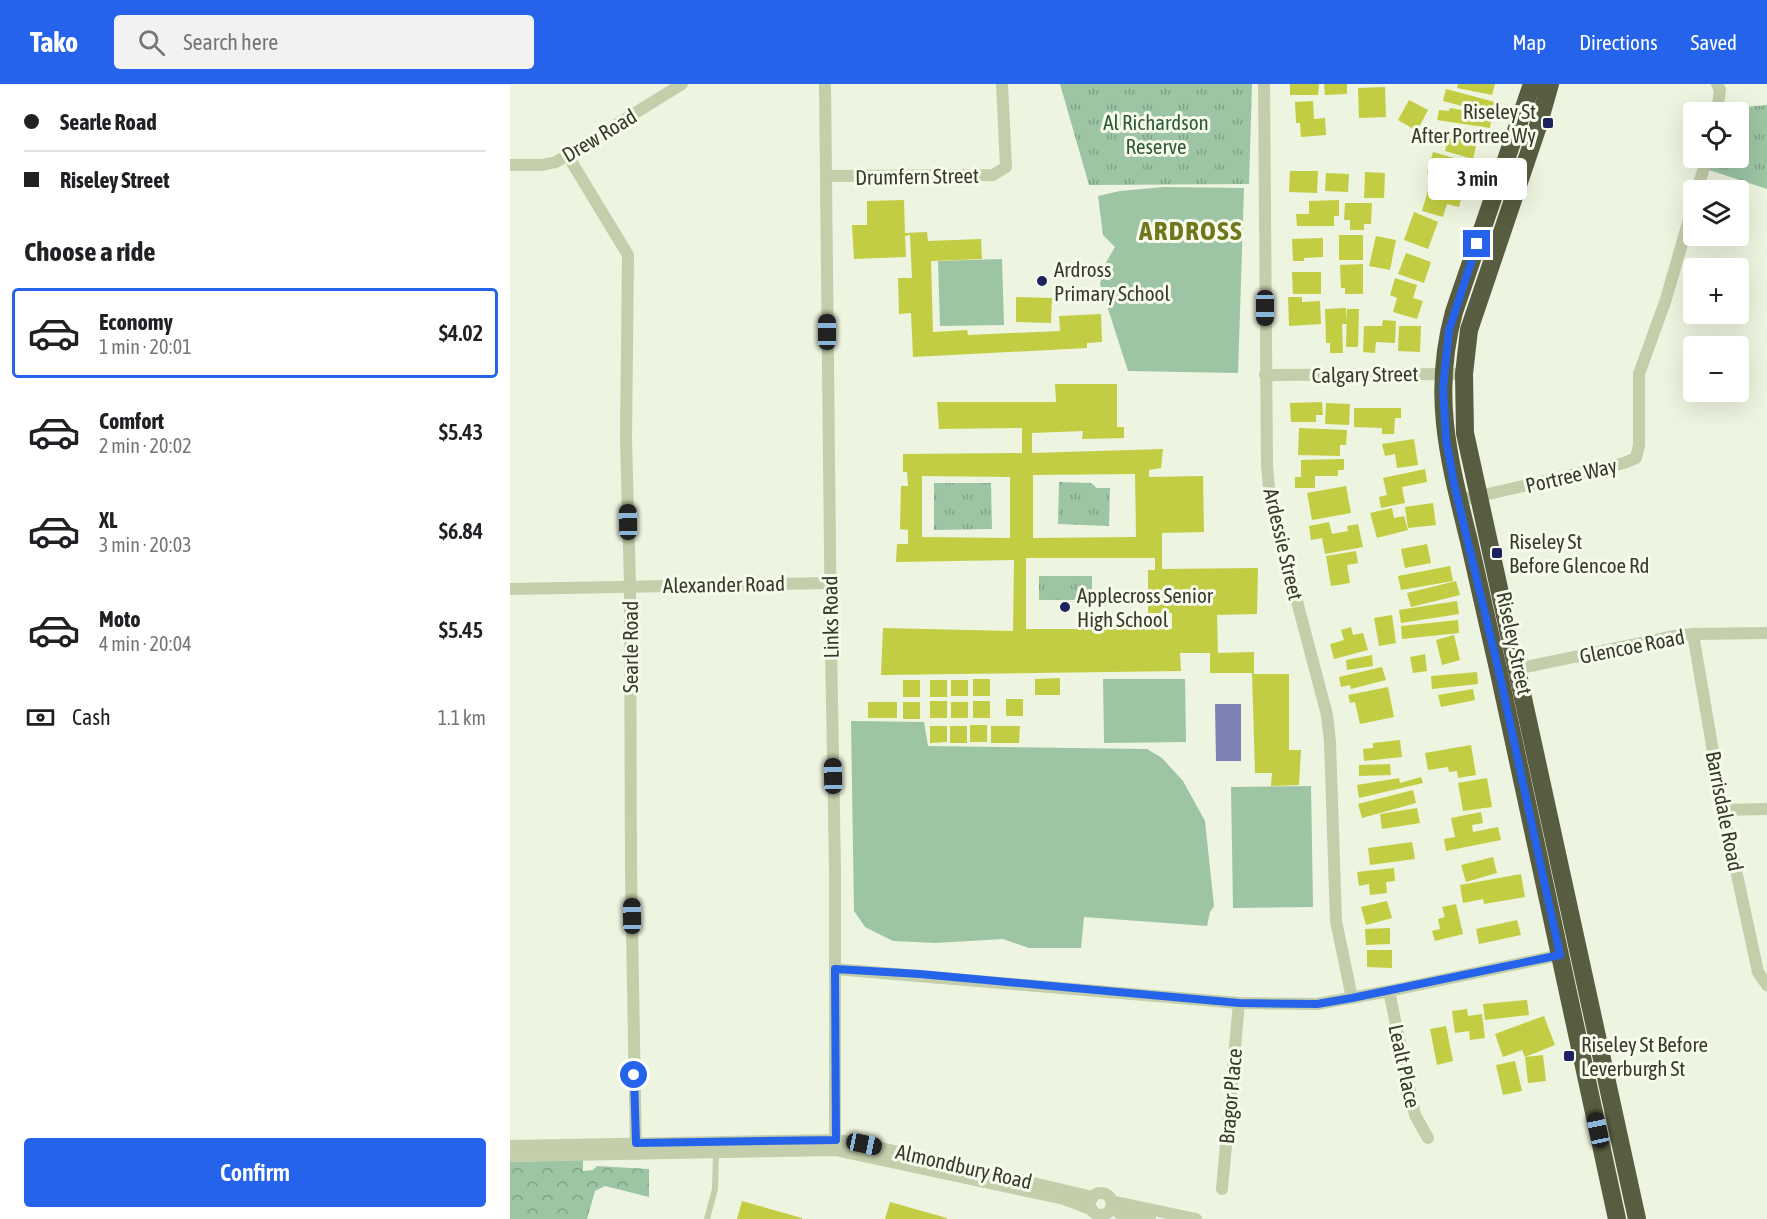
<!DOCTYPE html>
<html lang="en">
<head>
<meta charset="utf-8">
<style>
  :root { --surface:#fff; --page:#f2f2f2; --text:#202124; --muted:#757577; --line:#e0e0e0; --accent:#2563eb }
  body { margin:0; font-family:"Asap Condensed",sans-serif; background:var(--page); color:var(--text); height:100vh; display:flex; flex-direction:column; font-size:22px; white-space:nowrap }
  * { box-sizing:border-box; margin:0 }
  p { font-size:20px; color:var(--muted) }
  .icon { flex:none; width:33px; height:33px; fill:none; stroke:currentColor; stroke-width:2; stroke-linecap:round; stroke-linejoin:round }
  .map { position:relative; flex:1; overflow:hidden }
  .details { display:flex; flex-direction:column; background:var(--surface); width:510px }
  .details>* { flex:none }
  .top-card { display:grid; align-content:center; height:132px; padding:0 24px; background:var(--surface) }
  .fabs { position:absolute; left:1173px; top:18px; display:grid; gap:12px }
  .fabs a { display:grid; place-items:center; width:66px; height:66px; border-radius:6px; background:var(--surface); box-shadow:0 6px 24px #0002; font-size:30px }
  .end { position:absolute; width:27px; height:27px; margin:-14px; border:8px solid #2563eb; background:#fff; box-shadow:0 0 0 3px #fff }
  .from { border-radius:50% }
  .bubble { position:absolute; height:42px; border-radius:6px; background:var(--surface); box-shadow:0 6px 24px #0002; font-size:20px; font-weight:600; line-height:42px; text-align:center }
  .car { position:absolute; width:18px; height:36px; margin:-18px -9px; border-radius:8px; box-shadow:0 0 4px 2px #0007; background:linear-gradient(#222 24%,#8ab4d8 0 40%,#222 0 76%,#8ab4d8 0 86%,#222 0) }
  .top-card b { display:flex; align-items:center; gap:21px; height:57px; font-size:22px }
  .top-card b+b { border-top:2px solid var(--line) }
  .top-card i { width:15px; height:15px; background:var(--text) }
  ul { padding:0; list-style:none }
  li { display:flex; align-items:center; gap:18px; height:90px; margin:0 12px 9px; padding:0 12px; border:3px solid transparent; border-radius:6px }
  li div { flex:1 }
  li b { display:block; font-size:22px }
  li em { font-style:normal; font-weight:600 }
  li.current { border-color:var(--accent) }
  li>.icon { width:54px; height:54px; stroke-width:1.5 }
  h2 { padding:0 24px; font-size:27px; line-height:72px }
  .pay { display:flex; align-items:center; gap:15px; height:66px; padding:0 24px; font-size:22px }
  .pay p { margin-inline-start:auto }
  .cta { display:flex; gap:12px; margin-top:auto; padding:12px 24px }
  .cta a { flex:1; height:69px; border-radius:6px; background:var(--accent); color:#fff; font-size:24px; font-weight:600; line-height:69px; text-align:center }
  header { display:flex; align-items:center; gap:36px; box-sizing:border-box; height:84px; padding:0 30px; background:var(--accent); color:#fff }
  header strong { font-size:28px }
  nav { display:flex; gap:33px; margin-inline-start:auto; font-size:21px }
  .search { width:420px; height:54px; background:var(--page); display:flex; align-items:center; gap:15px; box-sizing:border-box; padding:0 21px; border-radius:6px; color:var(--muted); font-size:22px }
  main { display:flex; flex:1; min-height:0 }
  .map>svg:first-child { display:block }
</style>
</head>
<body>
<header>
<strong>Tako</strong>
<div class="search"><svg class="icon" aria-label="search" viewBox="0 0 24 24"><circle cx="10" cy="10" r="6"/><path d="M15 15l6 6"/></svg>Search here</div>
<nav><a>Map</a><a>Directions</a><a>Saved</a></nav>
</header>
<main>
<section class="details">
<div class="top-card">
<b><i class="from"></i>Searle Road</b>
<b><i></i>Riseley Street</b>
</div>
<h2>Choose a ride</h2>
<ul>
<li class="current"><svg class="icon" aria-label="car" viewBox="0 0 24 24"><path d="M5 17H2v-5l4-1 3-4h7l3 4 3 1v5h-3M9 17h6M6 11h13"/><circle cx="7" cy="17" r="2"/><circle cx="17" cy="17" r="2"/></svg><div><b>Economy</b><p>1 min · 20:01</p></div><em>$4.02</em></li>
<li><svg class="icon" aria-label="car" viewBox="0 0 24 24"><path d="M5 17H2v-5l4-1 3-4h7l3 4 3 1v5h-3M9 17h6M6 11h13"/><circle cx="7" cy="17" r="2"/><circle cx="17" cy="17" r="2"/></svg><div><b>Comfort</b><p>2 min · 20:02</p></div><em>$5.43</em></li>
<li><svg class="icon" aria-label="car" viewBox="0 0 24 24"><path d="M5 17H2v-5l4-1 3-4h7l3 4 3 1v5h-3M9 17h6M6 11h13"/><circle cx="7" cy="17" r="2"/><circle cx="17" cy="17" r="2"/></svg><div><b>XL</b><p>3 min · 20:03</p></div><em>$6.84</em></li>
<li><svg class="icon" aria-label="car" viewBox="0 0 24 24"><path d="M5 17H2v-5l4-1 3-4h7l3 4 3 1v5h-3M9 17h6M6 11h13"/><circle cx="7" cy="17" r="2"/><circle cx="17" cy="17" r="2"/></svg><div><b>Moto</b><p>4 min · 20:04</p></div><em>$5.45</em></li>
</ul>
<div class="pay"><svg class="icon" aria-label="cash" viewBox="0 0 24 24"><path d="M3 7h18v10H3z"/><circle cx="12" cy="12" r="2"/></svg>Cash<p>1.1 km</p></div>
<div class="cta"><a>Confirm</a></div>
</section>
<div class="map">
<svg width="1257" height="1135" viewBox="0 0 1257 1135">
  <defs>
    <pattern id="grass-tufts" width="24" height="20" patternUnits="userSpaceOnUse" patternTransform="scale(1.5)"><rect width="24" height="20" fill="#9dc5a4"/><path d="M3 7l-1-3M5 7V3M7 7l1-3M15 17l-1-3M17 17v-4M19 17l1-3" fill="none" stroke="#81a186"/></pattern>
    <pattern id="forest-crowns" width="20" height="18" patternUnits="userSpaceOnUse" patternTransform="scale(1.5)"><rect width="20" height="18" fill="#9dc5a4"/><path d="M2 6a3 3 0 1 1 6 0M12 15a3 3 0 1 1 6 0" fill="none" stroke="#81a186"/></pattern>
  </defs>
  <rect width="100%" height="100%" fill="#edf4df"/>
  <!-- grass -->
  <g fill="url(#grass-tufts)">
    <polygon points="550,0 742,0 739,100 579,101"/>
    <polygon points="1257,21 1257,105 1193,84 1199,74 1228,74 1228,28 1210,28 1211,25"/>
    <polygon points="549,398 581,399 587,404 600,404 599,442 548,440"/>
    <polygon points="424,399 481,399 482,445 424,446"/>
    <rect x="529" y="492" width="53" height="24"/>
  </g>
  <!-- forest -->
  <polygon fill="url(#forest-crowns)" points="73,1076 73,1087 83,1086 87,1082 139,1085 139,1113 95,1102 85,1107 77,1135 0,1135 0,1078"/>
  <!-- pitch -->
  <g fill="#9dc5a4">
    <polygon points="654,103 734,104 728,289 618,287 590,200 594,182 605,163 593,151 588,112 610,107"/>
    <polygon points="492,175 494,241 430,242 428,177"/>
    <polygon points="593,595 675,595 676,658 594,659"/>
    <polygon points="341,637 414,638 418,662 637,665 652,674 673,697 695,737 704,822 700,828 697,842 574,833 571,864 519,864 493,855 425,859 383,857 355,843 344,827"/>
    <polygon points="801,702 803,823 723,824 721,703"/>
  </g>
  <!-- water -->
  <polygon fill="#7c82b4" points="705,620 731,620 731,677 706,677"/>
  <!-- building -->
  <g fill="#c2cd44" fill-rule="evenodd">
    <polygon points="780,0 809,0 808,11 780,11"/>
    <polygon points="814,0 837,0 837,10 815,11"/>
    <polygon points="948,0 985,0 982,11 947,4"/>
    <polygon points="875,3 876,33 849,34 848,4"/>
    <polygon points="936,5 985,18 982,30 933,17"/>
    <polygon points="899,16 918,26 907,47 888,36"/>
    <polygon points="803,17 804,35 815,34 816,51 791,53 790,39 786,39 785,18"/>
    <polygon points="940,24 982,31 980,44 927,36 929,26 939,27"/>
    <polygon points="947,43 963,47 960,60 966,62 963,75 935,67 938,54 944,56"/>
    <polygon points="923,68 962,79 958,91 946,88 943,96 917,89"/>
    <polygon points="780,87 808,87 807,109 779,108"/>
    <polygon points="855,88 875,89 874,114 854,114"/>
    <polygon points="816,89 839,90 838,108 815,107"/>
    <polygon points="920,99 953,108 949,123 937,120 933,133 912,127"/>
    <polygon points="394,116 395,149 417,148 418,157 471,155 472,175 421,177 423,248 457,246 458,251 550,247 549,232 591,230 592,258 577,259 577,264 403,273 401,229 389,230 388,194 402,194 400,151 395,152 396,173 344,175 342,141 357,141 357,117"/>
    <polygon points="829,116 829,132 824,132 824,142 787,142 786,130 799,130 799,117"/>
    <polygon points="835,119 862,119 861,140 854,140 854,146 840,146 840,136 834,136"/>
    <polygon points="904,128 928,138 918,165 894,156"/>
    <rect x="829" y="151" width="24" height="25"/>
    <polygon points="866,152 886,156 880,186 859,182"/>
    <polygon points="813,154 813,173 794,174 794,177 783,177 782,155"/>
    <polygon points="896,169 921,178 914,199 888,190"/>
    <polygon points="853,180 853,210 835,210 835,204 831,204 830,181"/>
    <polygon points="782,188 811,188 811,210 783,210"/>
    <polygon points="885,194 907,201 903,214 913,217 907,235 883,228 887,214 880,211"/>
    <polygon points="506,213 542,214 541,239 506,238"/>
    <polygon points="778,213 792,213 792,218 810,217 811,240 779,242"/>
    <polygon points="836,224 837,240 832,240 833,269 820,269 820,259 816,259 815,225"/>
    <polygon points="837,225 849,225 848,263 836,263"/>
    <polygon points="873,236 886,237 885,259 866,258 865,269 853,268 854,242 872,242"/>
    <polygon points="889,242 911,242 910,268 888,267"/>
    <path d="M 545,300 L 607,300 L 607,343 L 614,343 L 614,354 L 572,355 L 573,347 L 522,349 L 522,369 L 653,365 L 651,384 L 639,386 L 639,393 L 693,392 L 694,448 L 652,449 L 652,485 L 748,484 L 747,530 L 707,531 L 708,569 L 744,568 L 744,590 L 779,590 L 779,666 L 791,666 L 789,701 L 761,702 L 762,689 L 745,689 L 742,589 L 700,589 L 700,569 L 670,569 L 671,587 L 371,591 L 373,544 L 503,547 L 504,476 L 386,478 L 387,460 L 398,460 L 398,446 L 390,445 L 391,402 L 398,402 L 397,388 L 393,388 L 393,370 L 512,369 L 512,344 L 429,345 L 427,318 L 546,318 ZM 625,390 L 626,453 L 523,454 L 523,391 ZM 412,392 L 500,393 L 500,454 L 412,453 ZM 516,474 L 645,474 L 645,486 L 638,486 L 638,529 L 662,529 L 662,545 L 516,545 Z"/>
    <polygon points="812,318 813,331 806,331 806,338 781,338 780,319"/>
    <polygon points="816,319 840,320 839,341 815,340"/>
    <polygon points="844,324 891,324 891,334 885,334 884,350 872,350 872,344 844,343"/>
    <polygon points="789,344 837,346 836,361 830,361 830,372 788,371"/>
    <polygon points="904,355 908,381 887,384 885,370 875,372 872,360"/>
    <polygon points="834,375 834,386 828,386 828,392 805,392 805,404 785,404 785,393 791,393 791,376"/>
    <polygon points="915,385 917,398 892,403 895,419 871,424 869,413 877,411 873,394"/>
    <polygon points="836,402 841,429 802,436 797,409"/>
    <polygon points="923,419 926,441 898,444 895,423"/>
    <polygon points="882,424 884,434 894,432 898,446 867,454 860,429"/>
    <polygon points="819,438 822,450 838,447 837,442 848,440 853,463 815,470 812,454 801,456 799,442"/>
    <polygon points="917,460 921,479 895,484 891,465"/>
    <polygon points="846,467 848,479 837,481 840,499 821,502 816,472"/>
    <polygon points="940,482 943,497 891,506 888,492"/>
    <polygon points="946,497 950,511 901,523 897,509"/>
    <polygon points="947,517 949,530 891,539 889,526"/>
    <polygon points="882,531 886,559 869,562 864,534"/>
    <polygon points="948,536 949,549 892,555 891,542"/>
    <polygon points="841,543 843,551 853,549 858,566 824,575 820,560 834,556 831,546"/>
    <polygon points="944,551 950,576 932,581 926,556"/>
    <polygon points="915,570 917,587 903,589 900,573"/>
    <polygon points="862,571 863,582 837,586 836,576"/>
    <polygon points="872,583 876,596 841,605 840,601 831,603 829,593"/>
    <polygon points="967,588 968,600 922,605 921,592"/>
    <polygon points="550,594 550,611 525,611 525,595"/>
    <rect x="463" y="595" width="17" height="17"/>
    <rect x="393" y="596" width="17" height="17"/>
    <rect x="420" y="596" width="17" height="17"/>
    <rect x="441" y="596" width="17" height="16"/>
    <polygon points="878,603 884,633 850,640 845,618 840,619 838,611"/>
    <polygon points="963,605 965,616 931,623 928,611"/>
    <rect x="496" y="615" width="17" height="17"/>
    <rect x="420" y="617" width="17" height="17"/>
    <rect x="463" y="617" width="17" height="17"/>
    <rect x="358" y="618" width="29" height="16"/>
    <rect x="393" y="618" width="17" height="17"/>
    <rect x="441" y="618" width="17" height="16"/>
    <rect x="460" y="641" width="17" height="17"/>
    <polygon points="420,642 437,642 437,658 420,659"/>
    <rect x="440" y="642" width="17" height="17"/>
    <polygon points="481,642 510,642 509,659 481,659"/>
    <polygon points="890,656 892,673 854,677 853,665 863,664 863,659"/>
    <polygon points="961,661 966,691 948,694 947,687 939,688 938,683 918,686 915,669"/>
    <polygon points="880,680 881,691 849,692 849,681"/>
    <polygon points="911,693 913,699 849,714 847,701 889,694 890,699"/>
    <polygon points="977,694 982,723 953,727 948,699"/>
    <polygon points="903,706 906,719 852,734 848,720"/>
    <polygon points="907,724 910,739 872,745 870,730"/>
    <polygon points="971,728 973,739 962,741 963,748 988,743 991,756 936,767 934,755 945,753 941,734"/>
    <polygon points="902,758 905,775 860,781 858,764"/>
    <polygon points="983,773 987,789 956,798 951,781"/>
    <polygon points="884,784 885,797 876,798 877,809 860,811 859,800 849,802 847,788"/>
    <polygon points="1011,790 1015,813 974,820 973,815 953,819 950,801"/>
    <polygon points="877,817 882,834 856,841 851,823"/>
    <polygon points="946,820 953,850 925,857 922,847 930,845 928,835 935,833 932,823"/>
    <polygon points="1007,836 1011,851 969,860 966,845"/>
    <polygon points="880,844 880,860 856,861 855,845"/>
    <polygon points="857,866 882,866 882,884 857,883"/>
    <polygon points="1017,916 1019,931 975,936 973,920"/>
    <polygon points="957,925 958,932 972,930 975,954 960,956 959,947 945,949 942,927"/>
    <polygon points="1034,932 1045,961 1015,973 1012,966 993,973 985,950"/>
    <polygon points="936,942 943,977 927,981 920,945"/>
    <polygon points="1033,971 1036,997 1018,999 1015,973"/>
    <polygon points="1005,977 1012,1007 993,1011 986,981"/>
    <polygon points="232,1117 292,1134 292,1135 227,1135"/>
    <polygon points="380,1118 437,1134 437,1135 375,1135"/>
  </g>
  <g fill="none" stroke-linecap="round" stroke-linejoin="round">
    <!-- lane -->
    <g stroke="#c3ceaa" stroke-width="6">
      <polyline points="197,1135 205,1105 206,1068"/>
      <polyline points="595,1135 597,1129"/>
    </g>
    <!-- street -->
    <g stroke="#c3ceaa" stroke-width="12">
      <polyline points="315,0 321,562 325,785 325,1066"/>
      <polyline points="754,0 757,382 759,404 765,434 817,631 820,658 826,837 842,914"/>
      <polyline points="1207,28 1210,6 1207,0"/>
      <polyline points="58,72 118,171 116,355 120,501 121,787 126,1070"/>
      <polyline points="0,81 32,81 46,78 172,0"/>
      <polyline points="316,92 483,91 496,83 492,0"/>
      <polyline points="1187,106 1197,74"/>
      <polyline points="755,291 954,290"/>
      <polyline points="947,414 961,414 978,410 1114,379 1126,374 1129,361 1129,290 1156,215 1184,118"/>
      <polyline points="0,505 320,499"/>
      <polyline points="1183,550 1213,726 1248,888 1257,901"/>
      <polyline points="1001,586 1164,552 1183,550 1257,549"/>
      <polyline points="1213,726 1257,725"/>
      <polyline points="325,885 729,919 807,920 879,907 1050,871"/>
      <polyline points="879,907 905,1031 918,1054"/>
      <polyline points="0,1062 326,1056 354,1060 583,1113"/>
      <polyline points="0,1072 325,1066 554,1115 581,1125"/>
      <polyline points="712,1105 729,919"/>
      <circle cx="591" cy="1120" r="11"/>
      <polyline points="601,1117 686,1135"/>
      <polyline points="609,1129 640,1135"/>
    </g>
    <!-- highway -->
    <g stroke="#585c40" stroke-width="18">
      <path d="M 1022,0 L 944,228 C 921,311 939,376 959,457 C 969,501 979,545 989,589 C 1028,771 1068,953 1107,1135"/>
      <polyline points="1040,0 1028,42 959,246 954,290 955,349 1127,1135"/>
    </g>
  </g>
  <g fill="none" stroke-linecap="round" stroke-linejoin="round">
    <!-- route -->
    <polyline stroke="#2563eb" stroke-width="8" points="124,991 126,1059 326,1056 325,885 410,890 729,919 807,920 842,914 1050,871 989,588 944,400 936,355 933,304 939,246 967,160"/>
  </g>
  <!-- markers -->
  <g fill="#1c2260" stroke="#f6fbec" stroke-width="2">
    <rect x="1032" y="33" width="12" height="12" rx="3"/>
    <circle cx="532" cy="197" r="6"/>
    <rect x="981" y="463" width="12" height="12" rx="3"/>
    <circle cx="555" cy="523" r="6"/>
    <rect x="1053" y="966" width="12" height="12" rx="3"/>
  </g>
  <g text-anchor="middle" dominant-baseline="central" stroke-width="6" stroke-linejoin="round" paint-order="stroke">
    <!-- poi labels -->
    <g font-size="21" fill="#383b2a" stroke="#f6fbec" text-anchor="start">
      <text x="1026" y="27" text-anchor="end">Riseley St<tspan x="1026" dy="24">After Portree Wy</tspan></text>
      <text x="544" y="185">Ardross<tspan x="544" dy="24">Primary School</tspan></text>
      <text x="999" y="457">Riseley St<tspan x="999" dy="24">Before Glencoe Rd</tspan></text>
      <text x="567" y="511">Applecross Senior<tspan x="567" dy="24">High School</tspan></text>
      <text x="1071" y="960">Riseley St Before<tspan x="1071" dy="24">Leverburgh St</tspan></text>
    </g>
    <!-- park labels -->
    <g font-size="21" fill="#2c5b35" stroke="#f6fbec">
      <text x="646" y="38">Al Richardson<tspan x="646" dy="24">Reserve</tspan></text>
    </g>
    <!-- street labels -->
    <g font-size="21" fill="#383b2a" stroke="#f6fbec">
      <text transform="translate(89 51) rotate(-31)">Drew Road</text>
      <text transform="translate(407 92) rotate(-1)">Drumfern Street</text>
      <text transform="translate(855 290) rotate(-1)">Calgary Street</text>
      <text transform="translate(1061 391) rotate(-13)">Portree Way</text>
      <text transform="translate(774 460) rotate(77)">Ardessie Street</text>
      <text transform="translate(214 500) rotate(-1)">Alexander Road</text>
      <text transform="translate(320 533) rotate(-91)">Links Road</text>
      <text transform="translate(1005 559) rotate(78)">Riseley Street</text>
      <text transform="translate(1122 562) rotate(-11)">Glencoe Road</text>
      <text transform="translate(120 563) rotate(-90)">Searle Road</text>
      <text transform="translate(1215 727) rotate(79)">Barrisdale Road</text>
      <text transform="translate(895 982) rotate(78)">Lealt Place</text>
      <text transform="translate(720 1012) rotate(-85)">Bragor Place</text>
      <text transform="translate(454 1082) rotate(13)">Almondbury Road</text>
    </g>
    <!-- district labels -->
    <g font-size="27" font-weight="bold" letter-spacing="1.5" fill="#6f761b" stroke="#f6fbec">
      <text x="681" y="146">ARDROSS</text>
    </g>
  </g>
</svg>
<div class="fabs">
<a><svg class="icon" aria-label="locate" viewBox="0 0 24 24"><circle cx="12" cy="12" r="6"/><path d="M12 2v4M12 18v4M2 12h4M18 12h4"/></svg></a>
<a><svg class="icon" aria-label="layers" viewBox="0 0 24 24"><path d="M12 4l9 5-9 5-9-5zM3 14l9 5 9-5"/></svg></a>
<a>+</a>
<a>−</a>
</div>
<i class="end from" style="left:124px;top:991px"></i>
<i class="end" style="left:967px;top:160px"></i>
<div class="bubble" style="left:918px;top:74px;width:99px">3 min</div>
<i class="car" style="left:755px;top:224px;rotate:180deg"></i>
<i class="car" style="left:317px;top:248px;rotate:0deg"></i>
<i class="car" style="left:118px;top:438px;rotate:359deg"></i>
<i class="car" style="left:323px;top:692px;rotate:359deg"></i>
<i class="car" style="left:122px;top:832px;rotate:359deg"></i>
<i class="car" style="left:1088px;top:1046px;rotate:348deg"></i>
<i class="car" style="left:354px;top:1060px;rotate:102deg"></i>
</div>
</main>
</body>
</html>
